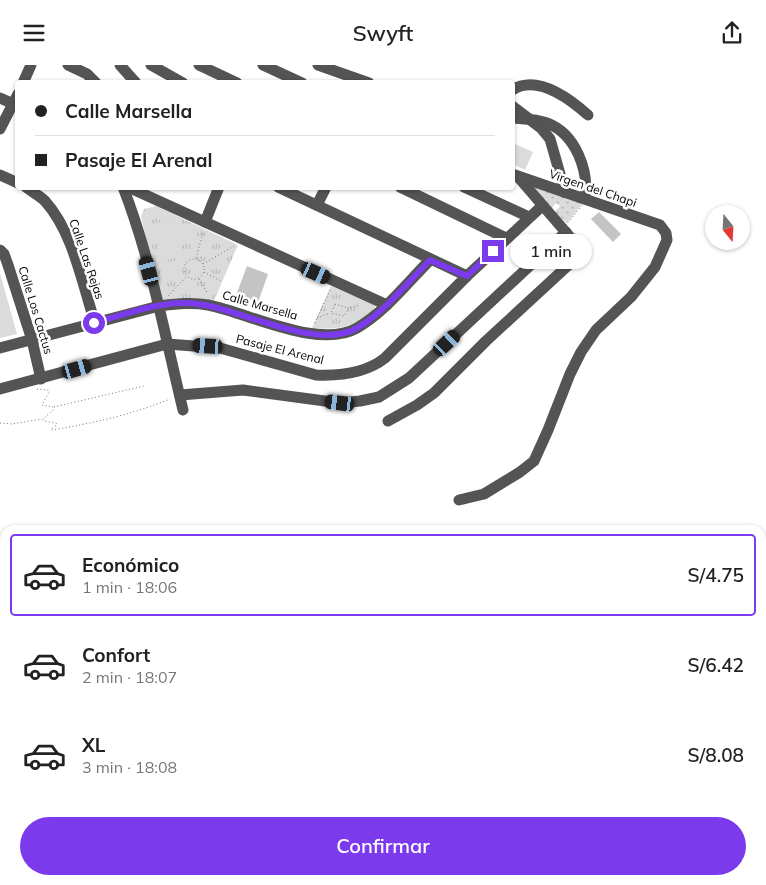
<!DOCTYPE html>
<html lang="es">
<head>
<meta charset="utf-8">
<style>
  :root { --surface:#fff; --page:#f2f2f2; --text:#222; --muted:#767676; --line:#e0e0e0; --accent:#7c3aed }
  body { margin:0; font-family:Mulish,sans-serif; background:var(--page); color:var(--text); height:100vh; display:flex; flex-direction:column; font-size:19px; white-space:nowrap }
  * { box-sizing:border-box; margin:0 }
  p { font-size:16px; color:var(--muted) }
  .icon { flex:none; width:28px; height:28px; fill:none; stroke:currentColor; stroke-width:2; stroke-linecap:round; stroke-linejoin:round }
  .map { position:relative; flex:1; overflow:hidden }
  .side { position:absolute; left:0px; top:460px; width:766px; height:360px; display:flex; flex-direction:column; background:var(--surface); border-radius:15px 15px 0 0; box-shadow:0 1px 4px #0004 }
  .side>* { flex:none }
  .guide { position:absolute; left:15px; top:15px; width:500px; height:110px; border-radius:5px; box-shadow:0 1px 4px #0004; display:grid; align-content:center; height:110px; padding:0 20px; background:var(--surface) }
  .needle { width:32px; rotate:162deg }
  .tools { position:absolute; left:705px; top:140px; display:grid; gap:10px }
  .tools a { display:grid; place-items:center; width:45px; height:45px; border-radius:50%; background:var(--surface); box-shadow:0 1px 4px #0004; font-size:25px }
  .end { position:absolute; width:22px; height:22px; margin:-11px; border:6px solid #7c3aed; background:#fff; box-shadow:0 0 0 2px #fff }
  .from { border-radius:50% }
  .bubble { position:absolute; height:35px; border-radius:18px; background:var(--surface); box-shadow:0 1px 4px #0004; font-size:16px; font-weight:600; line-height:35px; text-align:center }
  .car { position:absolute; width:15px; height:30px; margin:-15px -8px; border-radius:6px; box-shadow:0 0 4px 1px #0007; background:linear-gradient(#222 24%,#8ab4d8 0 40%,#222 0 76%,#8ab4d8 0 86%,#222 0) }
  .guide b { display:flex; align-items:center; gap:18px; height:48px; font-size:19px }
  .guide b+b { border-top:1px solid var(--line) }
  .guide i { width:12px; height:12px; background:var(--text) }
  ul { padding:9px 0 0; list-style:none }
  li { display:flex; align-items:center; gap:15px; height:82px; margin:0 10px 8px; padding:0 10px; border:2px solid transparent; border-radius:5px }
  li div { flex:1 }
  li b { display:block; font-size:19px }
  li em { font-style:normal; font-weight:600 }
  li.on { border-color:var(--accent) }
  li>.icon { width:45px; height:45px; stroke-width:1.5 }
  .button { display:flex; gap:10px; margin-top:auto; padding:10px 20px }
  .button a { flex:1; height:58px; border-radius:30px; background:var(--accent); color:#fff; font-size:20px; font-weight:600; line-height:58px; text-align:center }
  header { display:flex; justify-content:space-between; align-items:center; height:65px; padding:0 20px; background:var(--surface); font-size:22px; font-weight:600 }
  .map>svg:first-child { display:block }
</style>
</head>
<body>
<header><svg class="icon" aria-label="menu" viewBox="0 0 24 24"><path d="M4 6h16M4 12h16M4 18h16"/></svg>Swyft<svg class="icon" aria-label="share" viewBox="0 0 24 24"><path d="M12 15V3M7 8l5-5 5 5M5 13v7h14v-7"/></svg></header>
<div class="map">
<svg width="766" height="820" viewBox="0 0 766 820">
  <defs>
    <pattern id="grass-dots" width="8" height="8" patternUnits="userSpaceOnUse" patternTransform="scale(1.25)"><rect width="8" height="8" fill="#dbdbdb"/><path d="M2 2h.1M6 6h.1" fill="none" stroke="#bababa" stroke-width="1.8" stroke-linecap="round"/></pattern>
    <pattern id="park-tufts" width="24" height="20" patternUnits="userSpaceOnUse" patternTransform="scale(1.25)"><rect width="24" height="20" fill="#dbdbdb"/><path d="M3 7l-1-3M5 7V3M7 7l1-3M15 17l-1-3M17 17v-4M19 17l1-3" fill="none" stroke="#bababa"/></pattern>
  </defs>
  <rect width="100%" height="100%" fill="#fff"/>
  <!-- grass -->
  <polygon fill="url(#grass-dots)" points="534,122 583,138 567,158 554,148 560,141 556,138 551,144"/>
  <!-- park -->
  <g fill="url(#park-tufts)">
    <polygon points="156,141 238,180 213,238 163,238 141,152 144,144"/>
    <path d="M 331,221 L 375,240 L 374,244 C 353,263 340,265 312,263 Z"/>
  </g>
  <!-- pitch -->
  <g fill="#dbdbdb">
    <polygon points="513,78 533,87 525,105 513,99"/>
    <polygon points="175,153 184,191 161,197 152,159"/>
    <polygon points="0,208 17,269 0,273"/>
  </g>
  <!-- building -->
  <g fill="#c4c4c4">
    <polygon points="599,147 621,169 613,177 591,154"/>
    <polygon points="247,201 268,209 256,243 234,236"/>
  </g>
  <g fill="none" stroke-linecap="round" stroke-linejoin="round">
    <!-- path -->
    <g stroke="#767676" stroke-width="1" stroke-dasharray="1 2.5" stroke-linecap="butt">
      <polygon points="533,120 584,136 585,137 566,160 551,147 531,121"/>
      <polyline points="196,193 203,168"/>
      <circle cx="194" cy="204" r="10"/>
      <polyline points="203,199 234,181"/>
      <polyline points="204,207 221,216"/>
      <polyline points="199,214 208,229"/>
      <polyline points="168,231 186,212"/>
      <polygon points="335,239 349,243 344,251 331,248"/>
      <polyline points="350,243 360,240"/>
      <polyline points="317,253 330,248"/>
      <polyline points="315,258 330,225"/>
      <path d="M 37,324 L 48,325 L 49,327 L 42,340 L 53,342 L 53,345 L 43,354 L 44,356 L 56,358 L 57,360 L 51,364 L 52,365 C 94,358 130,350 170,334"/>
      <polyline points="54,342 144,321"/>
      <polyline points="0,358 12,359 42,354"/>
      <polyline points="761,690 766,687"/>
    </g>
    <!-- minor -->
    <g stroke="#545454" stroke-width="11">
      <polyline points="68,0 87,9 96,18"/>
      <polyline points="120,0 136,18"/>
      <polyline points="151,0 183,18"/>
      <polyline points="199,0 237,18"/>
      <polyline points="263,0 302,18"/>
      <polyline points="318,0 369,18"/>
      <polyline points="23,18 31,0"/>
      <path d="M 512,25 C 537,9 570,34 588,50"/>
      <polyline points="0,33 18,41"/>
      <polyline points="512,41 541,63 550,74 560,109 564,127"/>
      <path d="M 512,53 C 524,54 536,54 547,58 C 576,69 589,106 585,133"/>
      <polyline points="0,64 18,29"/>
      <polyline points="0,110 18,118"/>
      <path d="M 26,122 C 32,127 40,131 45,136 C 73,167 82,218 95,258"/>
      <path d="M 123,122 C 151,194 165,271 183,345"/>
      <polyline points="128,122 387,240"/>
      <polyline points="278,122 467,211"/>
      <polyline points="400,122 506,173"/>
      <polyline points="464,122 529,152"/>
      <polyline points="317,140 326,122"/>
      <polyline points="205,157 219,122"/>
      <polyline points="0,185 4,189 8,200 32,275 41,314"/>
      <path d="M 0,283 L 159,241 C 176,239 191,237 208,240 C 249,248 319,285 357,263 C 385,247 407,218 430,195"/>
      <path d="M 0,324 L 167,279 L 220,283 L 316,310 C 339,311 366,308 385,293 L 467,211 L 542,141"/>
      <polyline points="180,330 243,325 340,338 360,336 379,332 409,313 566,167"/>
      <polyline points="388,356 417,340 434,328 486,276 575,194 577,186 576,179 519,113"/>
      <polyline points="459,435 484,429 520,407 534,396 548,365 570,309 581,287 596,265 631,232 655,202 667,175 666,168 660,160 512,109"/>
      <polyline points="0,572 4,563 2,559 5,551"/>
      <polyline points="0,597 5,599"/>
      <polyline points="0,634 5,636"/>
      <polyline points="0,670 5,672"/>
      <polyline points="0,731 5,733"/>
      <polyline points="0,757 5,747"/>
      <polyline points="0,790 5,792"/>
      <polyline points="64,815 76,820"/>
      <polyline points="193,815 205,820"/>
      <polyline points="304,815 315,820"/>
      <polyline points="417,815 429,820"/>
      <polyline points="546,815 556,819"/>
      <polyline points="637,815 639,820"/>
      <polyline points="13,820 16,815"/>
      <polyline points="111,820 114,815"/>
      <polyline points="251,820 253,815"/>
      <polyline points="356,820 359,815"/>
      <polyline points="453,820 455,815"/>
      <polyline points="506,820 509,815"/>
      <polyline points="656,820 662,815"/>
    </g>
  </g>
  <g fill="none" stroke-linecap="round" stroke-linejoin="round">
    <!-- route -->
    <path stroke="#7c3aed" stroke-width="6" d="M 94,258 C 119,251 159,237 184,238 C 207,238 228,246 250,253 C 279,261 313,275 344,268 C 372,262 409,216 430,195 L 467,211 L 493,186"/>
  </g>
  <g text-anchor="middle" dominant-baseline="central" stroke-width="5" stroke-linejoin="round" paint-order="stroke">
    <!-- street labels -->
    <g font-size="12" fill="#000" stroke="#fff">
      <text transform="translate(593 123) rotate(19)">Virgen del Chapi</text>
      <text transform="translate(87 194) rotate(71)">Calle Las Rejas</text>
      <text transform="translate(260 240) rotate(16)">Calle Marsella</text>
      <text transform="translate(36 245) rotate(73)">Calle Los Cactus</text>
      <text transform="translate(280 284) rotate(14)">Pasaje El Arenal</text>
    </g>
  </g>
</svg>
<div class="tools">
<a><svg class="needle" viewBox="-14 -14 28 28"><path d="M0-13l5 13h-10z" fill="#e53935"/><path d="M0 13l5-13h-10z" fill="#767676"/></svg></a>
</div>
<i class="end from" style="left:94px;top:258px"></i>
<i class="end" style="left:493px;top:186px"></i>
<div class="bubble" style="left:510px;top:169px;width:82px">1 min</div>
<i class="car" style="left:149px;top:206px;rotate:345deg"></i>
<i class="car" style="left:316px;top:208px;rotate:114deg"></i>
<i class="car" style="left:447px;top:278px;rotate:47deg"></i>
<i class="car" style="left:208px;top:281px;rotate:273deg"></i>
<i class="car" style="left:77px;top:304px;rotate:74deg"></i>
<i class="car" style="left:340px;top:338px;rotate:277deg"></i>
<div class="guide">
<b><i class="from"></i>Calle Marsella</b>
<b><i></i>Pasaje El Arenal</b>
</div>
<section class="side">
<ul>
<li class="on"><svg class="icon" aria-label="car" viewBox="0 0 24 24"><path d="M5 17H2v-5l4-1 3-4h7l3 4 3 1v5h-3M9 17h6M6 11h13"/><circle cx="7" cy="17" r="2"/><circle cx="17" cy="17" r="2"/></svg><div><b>Económico</b><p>1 min · 18:06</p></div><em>S/4.75</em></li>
<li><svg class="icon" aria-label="car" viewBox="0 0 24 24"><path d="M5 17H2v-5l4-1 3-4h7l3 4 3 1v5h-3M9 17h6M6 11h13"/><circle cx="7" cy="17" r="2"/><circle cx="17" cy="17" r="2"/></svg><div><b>Confort</b><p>2 min · 18:07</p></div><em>S/6.42</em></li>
<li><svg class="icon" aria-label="car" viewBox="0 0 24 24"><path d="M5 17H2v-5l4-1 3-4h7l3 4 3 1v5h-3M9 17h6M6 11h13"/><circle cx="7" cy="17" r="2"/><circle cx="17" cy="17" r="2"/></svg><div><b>XL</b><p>3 min · 18:08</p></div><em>S/8.08</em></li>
</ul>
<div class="button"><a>Confirmar</a></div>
</section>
</div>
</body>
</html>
